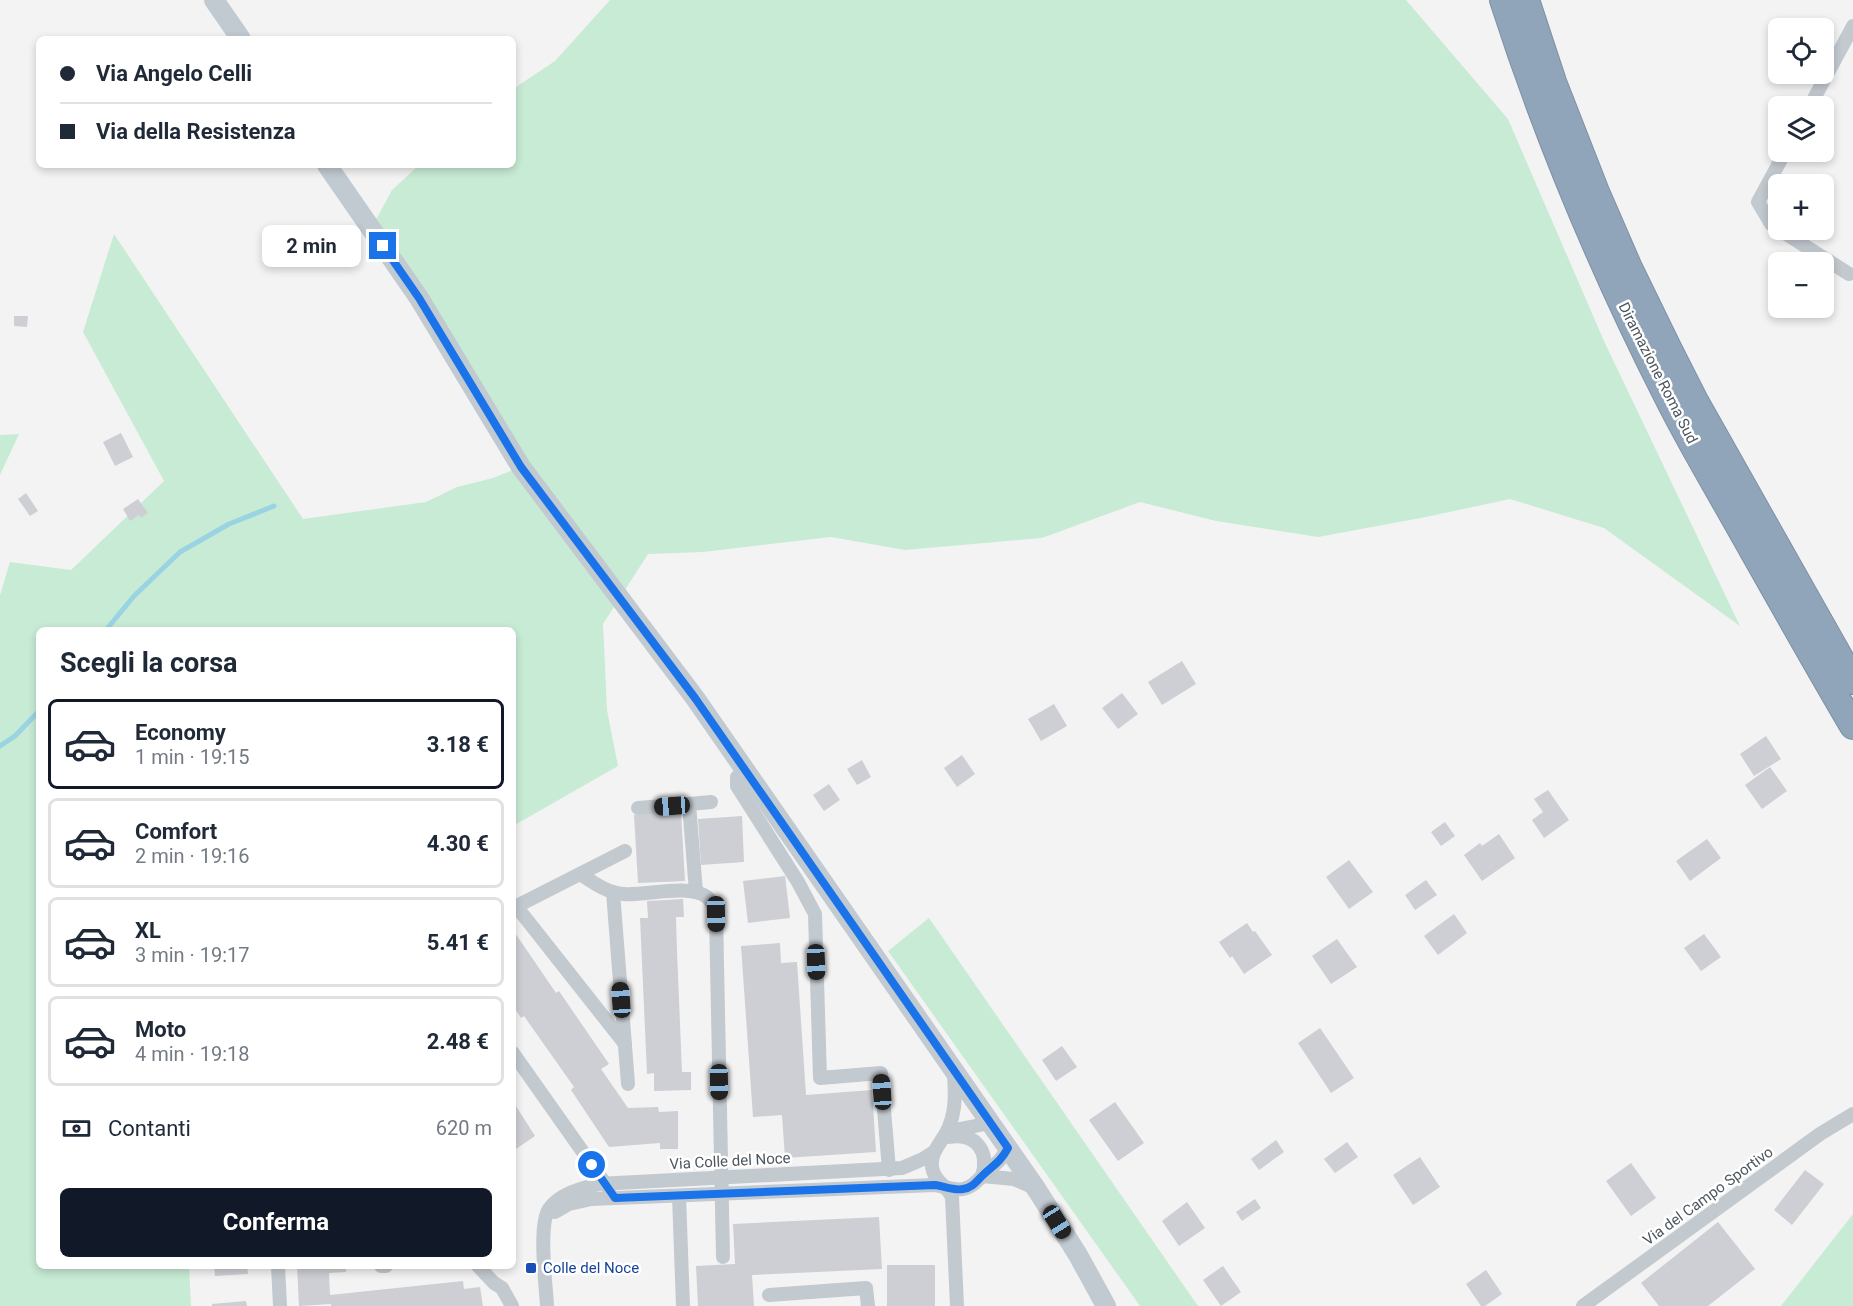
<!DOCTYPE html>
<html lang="it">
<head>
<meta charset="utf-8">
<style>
  :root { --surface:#fff; --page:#f2f2f3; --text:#1f2937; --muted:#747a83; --line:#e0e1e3; --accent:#111827 }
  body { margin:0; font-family:Roboto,sans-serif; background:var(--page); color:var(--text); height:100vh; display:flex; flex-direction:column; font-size:22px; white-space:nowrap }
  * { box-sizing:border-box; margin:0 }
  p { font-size:20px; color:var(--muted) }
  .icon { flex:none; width:33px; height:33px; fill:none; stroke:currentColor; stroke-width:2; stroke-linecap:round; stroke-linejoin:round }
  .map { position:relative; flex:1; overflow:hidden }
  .drawer { position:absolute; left:36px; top:627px; width:480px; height:642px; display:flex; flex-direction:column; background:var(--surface); border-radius:9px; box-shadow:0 3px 9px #0003 }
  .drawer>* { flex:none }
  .hud { position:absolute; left:36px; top:36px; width:480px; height:132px; border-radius:9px; box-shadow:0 3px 9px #0003; display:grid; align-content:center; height:132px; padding:0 24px; background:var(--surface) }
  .controls { position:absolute; left:1768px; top:18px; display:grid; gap:12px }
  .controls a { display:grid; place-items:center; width:66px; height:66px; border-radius:9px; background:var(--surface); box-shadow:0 3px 9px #0003; font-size:30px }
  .end { position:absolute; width:27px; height:27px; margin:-14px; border:8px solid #1a73e8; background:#fff; box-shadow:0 0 0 3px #fff }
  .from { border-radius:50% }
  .bubble { position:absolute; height:42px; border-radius:9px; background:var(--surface); box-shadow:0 3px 9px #0003; font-size:20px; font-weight:700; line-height:42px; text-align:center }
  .car { position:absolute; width:18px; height:36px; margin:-18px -9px; border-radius:8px; box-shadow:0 0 4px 2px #0007; background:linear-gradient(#222 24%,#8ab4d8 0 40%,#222 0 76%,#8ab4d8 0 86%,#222 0) }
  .hud b { display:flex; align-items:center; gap:21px; height:57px; font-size:22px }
  .hud b+b { border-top:2px solid var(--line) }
  .hud i { width:15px; height:15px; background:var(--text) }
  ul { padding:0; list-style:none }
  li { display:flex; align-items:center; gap:18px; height:90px; margin:0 12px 9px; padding:0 12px; border:3px solid var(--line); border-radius:9px }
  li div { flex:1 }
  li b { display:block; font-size:22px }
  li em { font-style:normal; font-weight:700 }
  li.selected { border-color:var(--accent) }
  li>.icon { width:54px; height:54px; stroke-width:1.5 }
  h2 { padding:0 24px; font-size:27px; line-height:72px }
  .pay { display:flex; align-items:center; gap:15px; height:66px; padding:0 24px; font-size:22px }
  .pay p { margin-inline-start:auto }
  .primary-button { display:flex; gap:12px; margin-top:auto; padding:12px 24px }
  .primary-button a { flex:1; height:69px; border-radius:9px; background:var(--accent); color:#fff; font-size:24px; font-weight:700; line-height:69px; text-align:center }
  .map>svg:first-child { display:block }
</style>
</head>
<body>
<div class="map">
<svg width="1853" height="1306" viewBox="0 0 1853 1306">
  <rect width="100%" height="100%" fill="#f4f3f3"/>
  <!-- green -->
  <g fill="#c8ebd5">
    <polygon points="610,0 1406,0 1508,119 1604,341 1740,626 1604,528 1510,499 1426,517 1318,537 1216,521 1140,502 1042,538 905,550 831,537 703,552 648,554 603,624 607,710 618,766 513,826 513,630 39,630 39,1266 189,1266 191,1306 0,1306 0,595 10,562 71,570 164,481 83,332 114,234 303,519 426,502 457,487 493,478 521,467 371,229 392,190 419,165 513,165 513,89 555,61"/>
    <polygon points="19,434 0,475 0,435"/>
    <polygon points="929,918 1198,1306 1140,1306 888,951"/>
    <polygon points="1853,1214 1853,1306 1781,1306"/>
  </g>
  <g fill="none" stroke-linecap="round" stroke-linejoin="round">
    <!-- stream -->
    <g stroke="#9ad4e2" stroke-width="5">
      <polyline points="106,630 134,596 180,552 229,524 274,506"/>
      <polyline points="0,746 15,736 39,711"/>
    </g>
  </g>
  <!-- building -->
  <g fill="#cdcfd4">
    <polygon points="14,316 28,316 27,327 14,326"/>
    <polygon points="121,433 133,457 115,466 103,442"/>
    <polygon points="26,493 38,511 30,516 18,499"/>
    <polygon points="138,499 148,513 141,518 139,515 130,521 123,509"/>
    <polygon points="1182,661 1196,684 1162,705 1148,682"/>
    <polygon points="1122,693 1138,714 1118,729 1102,708"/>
    <polygon points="1054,704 1067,726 1041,741 1028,719"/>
    <polygon points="1766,736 1781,759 1754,776 1740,754"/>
    <polygon points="962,755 975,774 957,787 944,768"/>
    <polygon points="862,760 871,777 857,785 847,769"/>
    <polygon points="1770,767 1787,791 1762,809 1745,785"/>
    <polygon points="829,784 840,800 824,811 813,795"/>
    <polygon points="1548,790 1569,820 1544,838 1532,820 1543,812 1534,799"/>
    <polygon points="681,812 685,881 638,883 634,815"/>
    <polygon points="742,816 744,862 701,865 698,819"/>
    <polygon points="1445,822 1455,836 1441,846 1431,832"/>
    <polygon points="1499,834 1515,858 1482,881 1464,855 1480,843 1482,846"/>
    <polygon points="1707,839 1721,858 1690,881 1676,861"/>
    <polygon points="1349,860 1373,892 1349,909 1326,877"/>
    <polygon points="785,876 790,918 748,923 743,881"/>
    <polygon points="1426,880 1437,895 1415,910 1405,895"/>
    <polygon points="683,899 684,917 676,917 677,951 682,1072 691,1072 691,1090 654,1091 654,1073 647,1074 640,918 648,918 647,901"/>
    <polygon points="1454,914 1467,933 1438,955 1424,936"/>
    <polygon points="1247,923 1253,932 1255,931 1272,955 1244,974 1232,956 1230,958 1219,942"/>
    <polygon points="513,930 556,993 559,991 609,1064 601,1069 628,1108 658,1107 659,1112 678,1111 678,1149 660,1149 660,1143 609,1147 571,1090 574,1087 524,1016 521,1018 513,1006"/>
    <polygon points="1704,934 1721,957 1701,971 1684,948"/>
    <polygon points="1337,939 1357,967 1331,984 1312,956"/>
    <polygon points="780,943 781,963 797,962 806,1095 872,1090 876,1152 785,1158 782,1115 753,1117 741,946"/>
    <polygon points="1320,1028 1354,1078 1331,1093 1298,1043"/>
    <polygon points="1062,1046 1077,1067 1056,1081 1042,1060"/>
    <polygon points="1115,1102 1144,1143 1118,1161 1089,1120"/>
    <polygon points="516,1106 535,1136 513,1151 513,1108"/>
    <polygon points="1276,1140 1284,1152 1259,1170 1251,1159"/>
    <polygon points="1347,1142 1358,1157 1335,1173 1324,1159"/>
    <polygon points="1420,1157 1440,1187 1413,1205 1393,1175"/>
    <polygon points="1631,1163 1656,1198 1631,1216 1606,1181"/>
    <polygon points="1805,1170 1824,1184 1792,1225 1774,1210"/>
    <polygon points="1255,1199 1261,1208 1242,1221 1236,1212"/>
    <polygon points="1187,1202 1205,1228 1179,1246 1162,1221"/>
    <polygon points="879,1217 882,1269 752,1275 754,1306 698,1306 696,1266 735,1264 733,1224"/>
    <polygon points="1718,1222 1755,1269 1708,1306 1659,1306 1641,1283"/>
    <rect x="887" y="1265" width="48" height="41"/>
    <polygon points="214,1266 247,1266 248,1274 215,1276"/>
    <polygon points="297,1266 346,1266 346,1272 329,1273 330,1295 463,1281 464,1289 480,1287 483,1306 331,1306 331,1304 299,1306"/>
    <polygon points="1223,1266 1241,1292 1221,1306 1203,1280"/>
    <polygon points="1486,1270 1502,1294 1485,1306 1481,1306 1466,1284"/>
    <polygon points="246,1301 247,1306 212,1306 212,1304"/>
  </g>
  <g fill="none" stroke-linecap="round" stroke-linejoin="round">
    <defs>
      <g id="highway">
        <path d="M 1503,0 C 1547,137 1603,270 1668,398 C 1689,440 1713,480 1736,521 C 1775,590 1813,658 1853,726"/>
        <polyline points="1526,0 1553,82 1596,192 1629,268 1668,348 1696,403 1853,681"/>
      </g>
    </defs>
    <!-- highway casing -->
    <use href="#highway" stroke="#7c90a6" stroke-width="28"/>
    <!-- street -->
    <g stroke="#c2c9cf" stroke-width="14">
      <polyline points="1810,106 1853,26"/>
      <polyline points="1779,229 1771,224 1758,202 1785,152"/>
      <polyline points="1780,230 1849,274"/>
      <polyline points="745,771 737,777 737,786 798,882 815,914 820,1078 881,1073 889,1170"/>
      <polyline points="689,804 711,802"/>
      <polyline points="638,808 689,804 696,892"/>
      <path d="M 580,874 C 593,882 607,893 623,894 C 646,896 688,883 707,897 C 712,901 714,908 716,914 L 723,1257"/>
      <polyline points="613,892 628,1084"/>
      <polyline points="516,906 625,1044"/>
      <polyline points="513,908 625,851"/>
      <polyline points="513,1053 609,1189"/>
      <path d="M 954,1073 C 955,1091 956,1108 950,1124 C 945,1141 927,1152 933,1171 C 936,1182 947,1186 952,1197 L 957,1306"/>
      <polyline points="950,1136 960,1129 990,1123"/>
      <path d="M 949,1137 C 975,1132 990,1151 982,1176"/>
      <polyline points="982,1176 1014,1179 1035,1188"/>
      <polyline points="679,1196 683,1306"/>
      <path d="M 555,1212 L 569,1204 L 591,1199 L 935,1185 C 944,1186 954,1191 963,1189 C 972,1187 976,1182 982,1176 C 994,1164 999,1164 1008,1148"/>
      <polyline points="278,1266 280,1306"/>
      <polyline points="381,1266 386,1266"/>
      <polyline points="478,1266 494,1283 502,1288 512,1306"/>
      <polyline points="769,1295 866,1288 868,1306"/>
      <path d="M 547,1306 C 546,1285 538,1225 549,1209 C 560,1193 581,1189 598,1184 L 902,1168 L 923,1159 L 934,1152"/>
      <polyline points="1583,1306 1820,1134 1853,1114"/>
    </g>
    <!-- secondary -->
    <g stroke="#c1c9d1" stroke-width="20">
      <polyline points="214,0 241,39"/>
      <polyline points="327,165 419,298 521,467 695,698 1037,1190 1078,1255 1106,1306"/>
    </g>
    <!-- highway -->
    <use href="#highway" stroke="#91a5ba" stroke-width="26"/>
  </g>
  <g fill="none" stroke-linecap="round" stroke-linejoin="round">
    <!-- route -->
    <path stroke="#1a73e8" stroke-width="8" d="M 383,246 L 419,298 L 521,467 L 695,698 L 1008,1148 C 999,1164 994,1164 982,1176 C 976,1182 972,1188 963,1189 C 954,1191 944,1186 935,1185 L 615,1198 L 592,1165"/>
  </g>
  <!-- markers -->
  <rect fill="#1a4fb4" stroke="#fff" stroke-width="2" x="525" y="1262" width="12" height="12" rx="3"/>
  <g text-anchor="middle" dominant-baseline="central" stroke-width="5" stroke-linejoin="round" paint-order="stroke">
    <!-- street labels -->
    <g font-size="15" fill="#4c565e" stroke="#fff">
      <text transform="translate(1658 373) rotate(63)">Diramazione Roma Sud</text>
      <text transform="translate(730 1161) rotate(-3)">Via Colle del Noce</text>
      <text transform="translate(1708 1196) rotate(-36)">Via del Campo Sportivo</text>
    </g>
    <!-- transit labels -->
    <g font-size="15" fill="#164399" stroke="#fff" text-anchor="start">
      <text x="543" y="1268">Colle del Noce</text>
    </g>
  </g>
</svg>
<div class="controls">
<a><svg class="icon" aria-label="locate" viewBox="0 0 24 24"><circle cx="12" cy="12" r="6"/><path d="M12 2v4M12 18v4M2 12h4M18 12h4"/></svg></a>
<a><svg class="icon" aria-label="layers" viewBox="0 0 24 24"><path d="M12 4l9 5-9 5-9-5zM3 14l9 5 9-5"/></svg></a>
<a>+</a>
<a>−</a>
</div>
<i class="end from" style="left:592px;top:1165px"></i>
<i class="end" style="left:383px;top:246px"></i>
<div class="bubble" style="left:262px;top:225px;width:99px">2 min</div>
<i class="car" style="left:672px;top:806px;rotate:266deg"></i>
<i class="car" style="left:716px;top:914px;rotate:179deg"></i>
<i class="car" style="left:816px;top:962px;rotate:178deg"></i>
<i class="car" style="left:621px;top:1000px;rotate:356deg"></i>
<i class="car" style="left:719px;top:1082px;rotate:179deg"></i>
<i class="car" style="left:882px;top:1092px;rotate:356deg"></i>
<i class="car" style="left:1057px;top:1222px;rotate:148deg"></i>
<div class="hud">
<b><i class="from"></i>Via Angelo Celli</b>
<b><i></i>Via della Resistenza</b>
</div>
<section class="drawer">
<h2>Scegli la corsa</h2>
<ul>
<li class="selected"><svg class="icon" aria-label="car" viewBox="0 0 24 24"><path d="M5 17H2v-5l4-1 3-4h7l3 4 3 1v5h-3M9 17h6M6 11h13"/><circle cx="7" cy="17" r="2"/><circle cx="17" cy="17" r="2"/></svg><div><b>Economy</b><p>1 min · 19:15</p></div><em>3.18 €</em></li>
<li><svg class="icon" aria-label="car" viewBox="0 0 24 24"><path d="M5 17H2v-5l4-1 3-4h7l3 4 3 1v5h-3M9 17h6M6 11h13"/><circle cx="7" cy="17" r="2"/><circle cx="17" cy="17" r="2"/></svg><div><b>Comfort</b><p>2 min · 19:16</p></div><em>4.30 €</em></li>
<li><svg class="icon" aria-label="car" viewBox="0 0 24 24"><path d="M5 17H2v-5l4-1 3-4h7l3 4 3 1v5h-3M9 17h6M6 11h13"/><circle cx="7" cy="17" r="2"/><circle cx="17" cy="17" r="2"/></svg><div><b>XL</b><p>3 min · 19:17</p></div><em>5.41 €</em></li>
<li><svg class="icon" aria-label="car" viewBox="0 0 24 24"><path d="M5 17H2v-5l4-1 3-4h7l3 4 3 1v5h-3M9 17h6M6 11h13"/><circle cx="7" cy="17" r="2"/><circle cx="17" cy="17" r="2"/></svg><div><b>Moto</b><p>4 min · 19:18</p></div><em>2.48 €</em></li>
</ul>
<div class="pay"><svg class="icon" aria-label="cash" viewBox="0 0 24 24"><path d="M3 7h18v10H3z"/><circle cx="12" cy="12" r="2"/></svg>Contanti<p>620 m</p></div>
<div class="primary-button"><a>Conferma</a></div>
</section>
</div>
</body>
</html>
